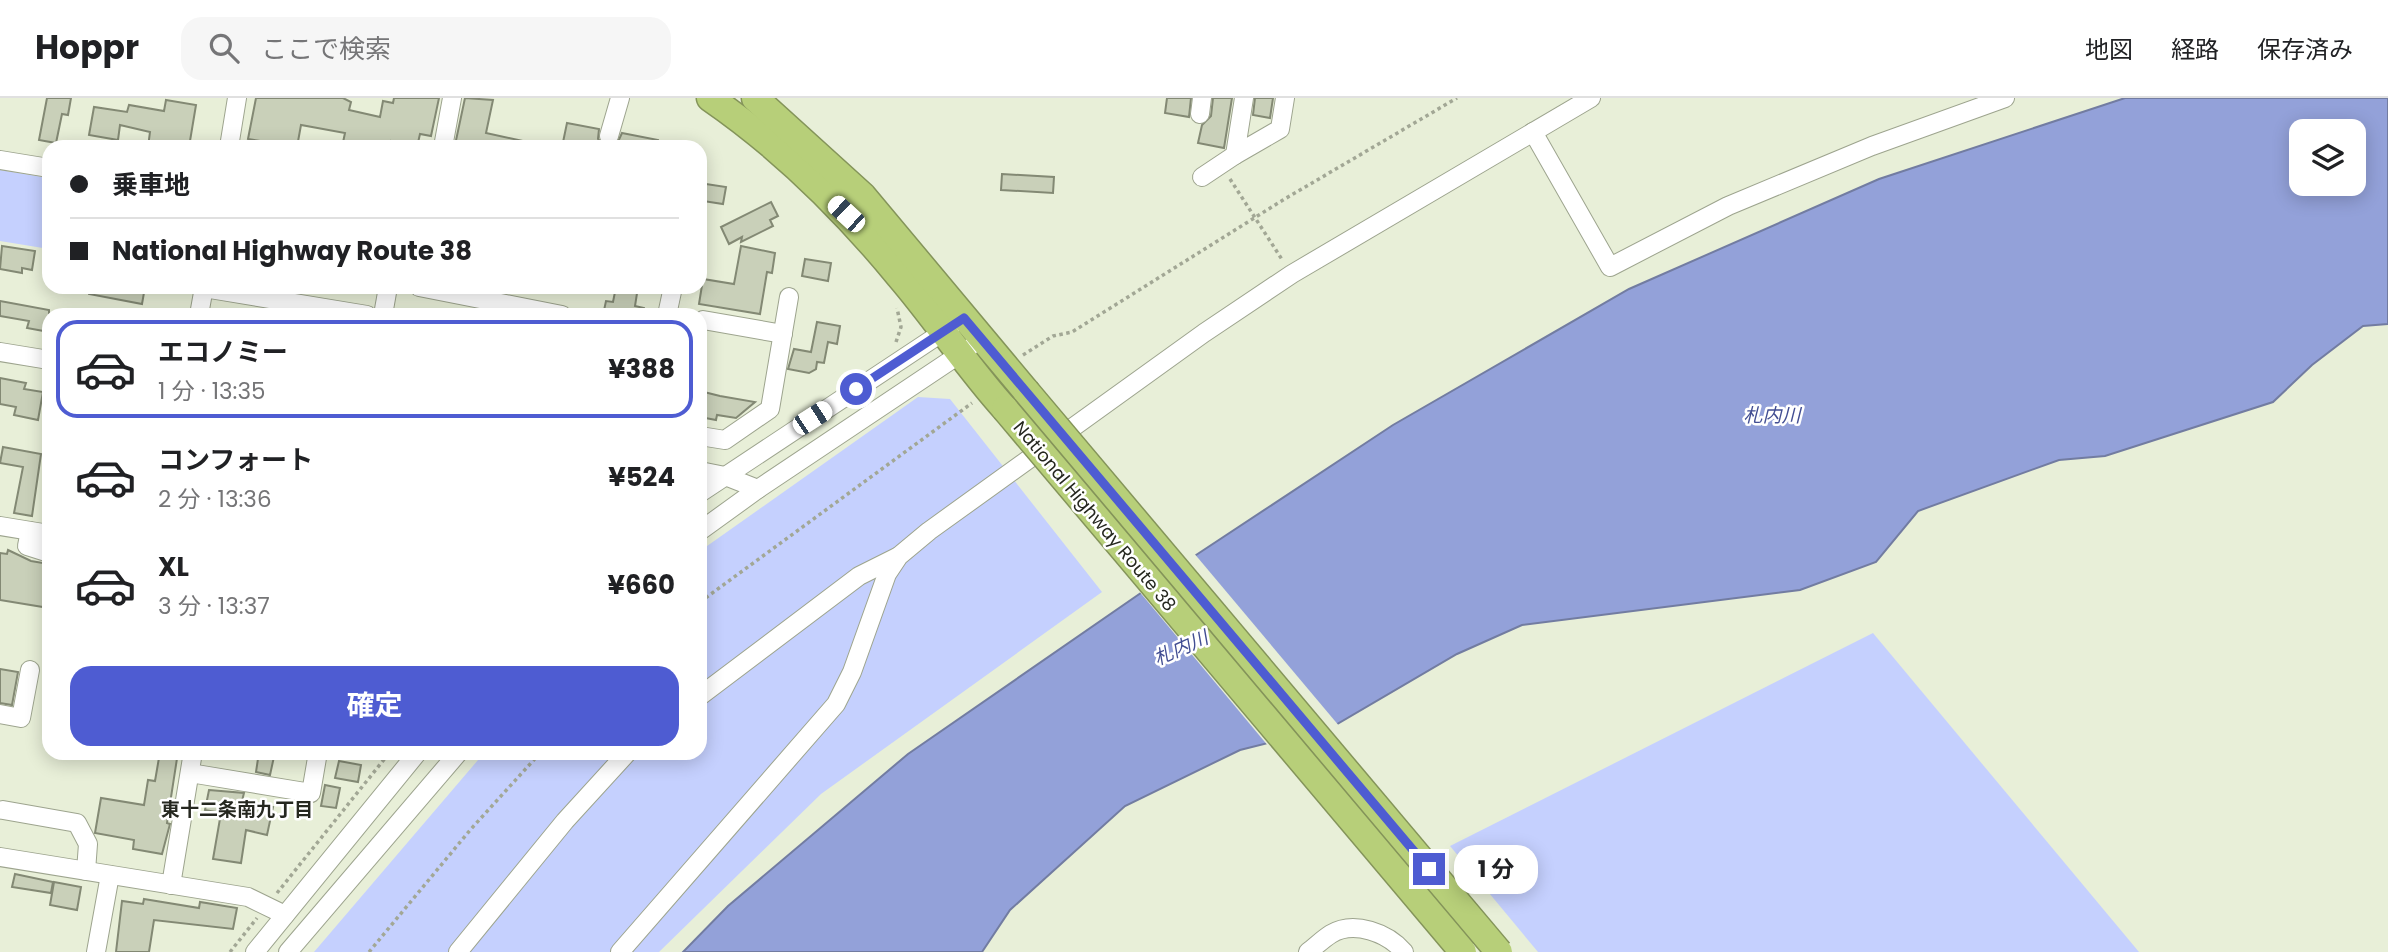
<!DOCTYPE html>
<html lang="ja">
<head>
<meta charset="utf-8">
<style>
  :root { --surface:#fff; --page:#f6f6f6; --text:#202124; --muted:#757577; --line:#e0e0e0; --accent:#4e5cd2 }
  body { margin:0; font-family:Poppins,"Noto Sans JP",sans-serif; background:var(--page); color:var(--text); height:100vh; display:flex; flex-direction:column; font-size:26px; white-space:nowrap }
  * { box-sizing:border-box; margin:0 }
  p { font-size:23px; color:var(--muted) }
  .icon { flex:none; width:38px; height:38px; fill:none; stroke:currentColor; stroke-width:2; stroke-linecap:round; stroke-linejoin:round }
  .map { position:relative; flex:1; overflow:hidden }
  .details { position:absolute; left:42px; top:210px; width:665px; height:452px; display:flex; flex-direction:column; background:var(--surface); border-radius:21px; box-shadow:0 4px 18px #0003 }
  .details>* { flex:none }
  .top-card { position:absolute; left:42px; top:42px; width:665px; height:154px; border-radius:21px; box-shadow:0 4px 18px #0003; display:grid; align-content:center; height:154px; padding:0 28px; background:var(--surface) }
  .tools { position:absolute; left:2289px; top:21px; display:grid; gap:14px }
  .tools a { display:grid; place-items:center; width:77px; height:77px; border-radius:14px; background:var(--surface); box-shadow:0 4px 18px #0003; font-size:35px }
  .end { position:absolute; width:32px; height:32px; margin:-16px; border:9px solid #4e5cd2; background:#fff; box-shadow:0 0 0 4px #fff }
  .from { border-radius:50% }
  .bubble { position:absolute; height:49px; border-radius:21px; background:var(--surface); box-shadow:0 4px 18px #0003; font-size:23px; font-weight:700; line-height:49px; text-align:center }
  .car { position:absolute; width:21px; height:42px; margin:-21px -10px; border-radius:9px; box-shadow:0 0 5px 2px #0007; background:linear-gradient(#fff 24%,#345 0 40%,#fff 0 76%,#345 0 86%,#fff 0) }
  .top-card b { display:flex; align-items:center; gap:24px; height:66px; font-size:26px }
  .top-card b+b { border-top:2px solid var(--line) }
  .top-card i { width:18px; height:18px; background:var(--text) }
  ul { padding:12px 0 0; list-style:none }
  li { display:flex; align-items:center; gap:21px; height:98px; margin:0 14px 10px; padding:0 14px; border:4px solid transparent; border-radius:21px }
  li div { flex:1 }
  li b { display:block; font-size:26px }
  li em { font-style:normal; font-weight:700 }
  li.selected { border-color:var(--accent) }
  li>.icon { width:63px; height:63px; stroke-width:1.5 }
  .action { display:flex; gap:14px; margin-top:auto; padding:14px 28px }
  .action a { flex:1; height:80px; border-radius:21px; background:var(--accent); color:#fff; font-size:28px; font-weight:700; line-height:80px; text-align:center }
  header { display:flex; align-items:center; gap:42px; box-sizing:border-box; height:98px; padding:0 35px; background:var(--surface); border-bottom:2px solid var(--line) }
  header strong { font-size:33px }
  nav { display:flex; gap:38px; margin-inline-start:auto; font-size:24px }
  .search { width:490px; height:63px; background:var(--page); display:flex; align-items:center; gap:18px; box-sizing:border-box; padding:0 24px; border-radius:21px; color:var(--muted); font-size:26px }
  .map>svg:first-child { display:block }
</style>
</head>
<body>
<header>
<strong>Hoppr</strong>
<div class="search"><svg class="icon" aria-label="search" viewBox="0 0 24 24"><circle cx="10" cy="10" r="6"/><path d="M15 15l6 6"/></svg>ここで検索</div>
<nav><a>地図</a><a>経路</a><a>保存済み</a></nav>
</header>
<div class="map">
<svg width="2388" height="854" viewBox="0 0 2388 854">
  <rect width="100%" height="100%" fill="#e8efd8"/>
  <!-- green -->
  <g fill="#c5d0fe">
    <polygon points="0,72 49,80 49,151 0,143"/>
    <polygon points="918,299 950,301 1102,494 821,696 659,854 314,854 484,655 700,654 700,453"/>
    <polygon points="1873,535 2139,854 1538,854 1450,748"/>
  </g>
  <!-- water -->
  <path fill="#93a1d9" stroke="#727ca1" stroke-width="2" fill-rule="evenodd" d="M 2125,0 L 2388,0 L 2388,226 L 2363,228 L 2312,267 L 2273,304 L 2105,358 L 2059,362 L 1918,413 L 1876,464 L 1800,492 L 1522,527 L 1457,556 L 1332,629 L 1240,652 L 1125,708 L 1010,812 L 982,854 L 683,854 L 728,808 L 908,656 L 1190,461 L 1393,327 L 1629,191 L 1879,81 ZM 2301,33 L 2354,33 L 2354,86 L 2301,86 Z"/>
  <!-- pier -->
  <polygon fill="#e8efd8" points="1193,454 1340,629 1269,649 1138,492"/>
  <!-- building -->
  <g fill="#c9d0b9" stroke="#838974" stroke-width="2">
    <polygon points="47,0 71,0 68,17 62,16 56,45 39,42"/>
    <polygon points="256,0 343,0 351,4 349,12 380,19 383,3 393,5 394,0 439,0 431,38 420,36 417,49 391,43 390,49 342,49 345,35 301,27 297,49 248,41"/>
    <polygon points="465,0 493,2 486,35 523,43 522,49 455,47"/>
    <polygon points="1167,0 1191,0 1189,19 1165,15"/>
    <polygon points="1213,0 1232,0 1224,50 1198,45 1202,27 1211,18"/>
    <polygon points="1255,0 1273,0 1270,20 1253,17"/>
    <polygon points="166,2 196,7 189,49 148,49 150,34 120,27 118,42 89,37 94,9 127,14 129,7 164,13"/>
    <polygon points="567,25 599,31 598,41 606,49 562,49"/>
    <polygon points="622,35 658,42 657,49 612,49 617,46"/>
    <polygon points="1002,76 1054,79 1053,95 1001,92"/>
    <polygon points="706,86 726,89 723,106 703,103"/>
    <polygon points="771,104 778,118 770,122 773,128 741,144 742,139 729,146 721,129"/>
    <polygon points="2,148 35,153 32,172 22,170 22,175 0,171"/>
    <polygon points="741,148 775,155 772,175 767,174 760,216 699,206 703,181 734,186"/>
    <polygon points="805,161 831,165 828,183 802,178"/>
    <polygon points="89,189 145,189 142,206 89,196"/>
    <polygon points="616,189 638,189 635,208 644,210 644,217 603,217 606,203 613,204"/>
    <polygon points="0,203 49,212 49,234 27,230 29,223 0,218"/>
    <polygon points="817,224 840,228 837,246 828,244 824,265 817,264 816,271 809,275 788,271 794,251 811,254"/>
    <polygon points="0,280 26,285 24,291 43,294 38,322 14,317 16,309 0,306"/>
    <polygon points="700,293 720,298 755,304 736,320 717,317 716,322 700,319"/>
    <polygon points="3,349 41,356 32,418 14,415 23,369 0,365"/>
    <polygon points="8,452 31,463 49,466 49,510 0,502 0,455 7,456"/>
    <polygon points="0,571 18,574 12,607 0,605"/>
    <polygon points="160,654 178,654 167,725 170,726 162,756 133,751 134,742 95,735 101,700 144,707 148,682 155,683"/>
    <polygon points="259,654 275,654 270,677 256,674"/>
    <polygon points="339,663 361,667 358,684 335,680"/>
    <polygon points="325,687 340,690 336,710 321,708"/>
    <polygon points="209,692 244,695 242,703 273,709 267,737 246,732 241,765 213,761 221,715 205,712"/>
    <polygon points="15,776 53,784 51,795 12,789"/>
    <polygon points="54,784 81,789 77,812 50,807"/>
    <polygon points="144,801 199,810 200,804 237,810 233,831 154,822 149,854 116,854 122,803 143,806"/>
  </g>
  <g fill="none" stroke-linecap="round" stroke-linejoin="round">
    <defs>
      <g id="minor">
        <polyline points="1244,0 1235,57 1280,31 1285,0"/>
        <polyline points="1200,16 1202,0"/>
        <polyline points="1533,34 1610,169 1728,108 1872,48 2005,0"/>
        <polyline points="609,38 620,0"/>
        <polyline points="229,49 237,0"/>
        <polyline points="443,49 452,0"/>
        <polyline points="0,62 49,70"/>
        <polyline points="1202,79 1235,57"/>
        <polyline points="419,189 562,217"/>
        <polyline points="204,190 367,217"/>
        <polyline points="199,217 204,189"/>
        <polyline points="383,217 388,189"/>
        <polyline points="667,217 673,189"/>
        <polyline points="703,222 783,236"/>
        <polyline points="0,254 49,262"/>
        <polyline points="700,338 725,342 770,311 789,199"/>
        <polyline points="700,373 725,378 758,391"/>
        <polyline points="700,395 952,228"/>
        <polyline points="0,428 49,436"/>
        <polyline points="30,433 27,448 49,455"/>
        <polyline points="700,433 758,391 969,250"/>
        <polyline points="700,598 859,478 897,459"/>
        <polyline points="0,616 21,620 30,572"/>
        <polyline points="190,675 311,695 318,654"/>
        <polyline points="3,712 77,725 88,746 86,773"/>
        <polyline points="0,759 248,799 285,817"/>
        <polyline points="171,787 193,654"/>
        <polyline points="96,854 110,777"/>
        <polyline points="255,854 418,654"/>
        <polyline points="288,854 459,654"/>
        <polyline points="458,854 565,723 628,654"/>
        <polyline points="620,854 836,606 852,574 887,476 899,458 929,433 1204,235 1292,176 1591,0"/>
        <path d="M 1308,854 C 1316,848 1323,841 1331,836 C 1354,822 1388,835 1404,854"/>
      </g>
      <g id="highway">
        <path d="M 710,0 C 781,49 844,111 899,178 C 936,221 967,269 1005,311"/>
        <polyline points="755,0 863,98 1026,293"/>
      </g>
    </defs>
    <!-- minor casing -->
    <use href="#minor" stroke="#9da48e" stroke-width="20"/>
    <!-- highway casing -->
    <use href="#highway" stroke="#84945a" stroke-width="29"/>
    <!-- path -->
    <g stroke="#a2a795" stroke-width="3.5" stroke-dasharray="3.5 3.5" stroke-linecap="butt">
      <polyline points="1230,81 1283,163"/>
      <polyline points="896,244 901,229 897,210"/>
      <polyline points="1023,257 1053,238 1072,234 1283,102 1457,0"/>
      <polyline points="700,504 972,305"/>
      <polyline points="277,795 390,654"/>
      <polyline points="230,854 257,820"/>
      <polyline points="369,854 471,731 541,654"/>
    </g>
    <!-- minor -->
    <use href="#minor" stroke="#fff" stroke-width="18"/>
    <!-- highway -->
    <use href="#highway" stroke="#b7cf79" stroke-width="26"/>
    <defs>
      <g id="highway-bridge">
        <polyline points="1026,293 1499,854"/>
        <polyline points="1005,311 1463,854"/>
      </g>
    </defs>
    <!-- highway-bridge casing -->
    <use href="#highway-bridge" stroke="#84945a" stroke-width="29" stroke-linecap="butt"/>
    <!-- highway-bridge -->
    <use href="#highway-bridge" stroke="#b7cf79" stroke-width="26"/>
  </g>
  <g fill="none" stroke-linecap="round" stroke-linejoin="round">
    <!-- route -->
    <polyline stroke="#4e5cd2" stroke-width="9" points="856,291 964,220 1429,771"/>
  </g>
  <g text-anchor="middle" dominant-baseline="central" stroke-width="5" stroke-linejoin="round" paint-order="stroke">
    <!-- street labels -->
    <g font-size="18" fill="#25271f" stroke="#fff">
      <text transform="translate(1095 418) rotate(50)">National Highway Route 38</text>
    </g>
    <!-- water labels -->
    <g font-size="19" font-style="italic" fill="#424e93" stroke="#fff">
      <text x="1772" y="317">札内川</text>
      <text transform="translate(1181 550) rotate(-24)">札内川</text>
    </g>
    <!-- neighbourhood labels -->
    <g font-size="19" font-weight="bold" fill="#25271f" stroke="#fff">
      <text x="237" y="711">東十二条南九丁目</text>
    </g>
  </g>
</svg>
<div class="tools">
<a><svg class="icon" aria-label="layers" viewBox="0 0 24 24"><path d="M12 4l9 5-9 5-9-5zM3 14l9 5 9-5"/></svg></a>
</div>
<i class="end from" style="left:856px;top:291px"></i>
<i class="end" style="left:1429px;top:771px"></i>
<div class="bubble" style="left:1454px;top:747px;width:84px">1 分</div>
<i class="car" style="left:846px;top:116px;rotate:313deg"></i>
<i class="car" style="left:812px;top:320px;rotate:57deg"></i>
<div class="top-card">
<b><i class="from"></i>乗車地</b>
<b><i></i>National Highway Route 38</b>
</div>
<section class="details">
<ul>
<li class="selected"><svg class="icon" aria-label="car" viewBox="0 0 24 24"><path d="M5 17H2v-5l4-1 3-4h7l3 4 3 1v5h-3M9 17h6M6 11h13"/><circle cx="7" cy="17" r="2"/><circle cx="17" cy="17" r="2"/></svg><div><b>エコノミー</b><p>1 分 · 13:35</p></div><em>¥388</em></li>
<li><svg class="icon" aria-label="car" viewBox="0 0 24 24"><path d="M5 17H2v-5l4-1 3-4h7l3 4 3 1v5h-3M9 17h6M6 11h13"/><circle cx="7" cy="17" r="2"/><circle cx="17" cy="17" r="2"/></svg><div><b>コンフォート</b><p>2 分 · 13:36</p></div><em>¥524</em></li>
<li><svg class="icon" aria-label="car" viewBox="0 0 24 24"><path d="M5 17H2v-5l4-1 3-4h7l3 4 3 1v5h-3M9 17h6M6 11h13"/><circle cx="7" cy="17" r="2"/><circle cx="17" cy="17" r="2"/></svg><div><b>XL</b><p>3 分 · 13:37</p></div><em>¥660</em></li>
</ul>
<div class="action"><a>確定</a></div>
</section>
</div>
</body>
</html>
